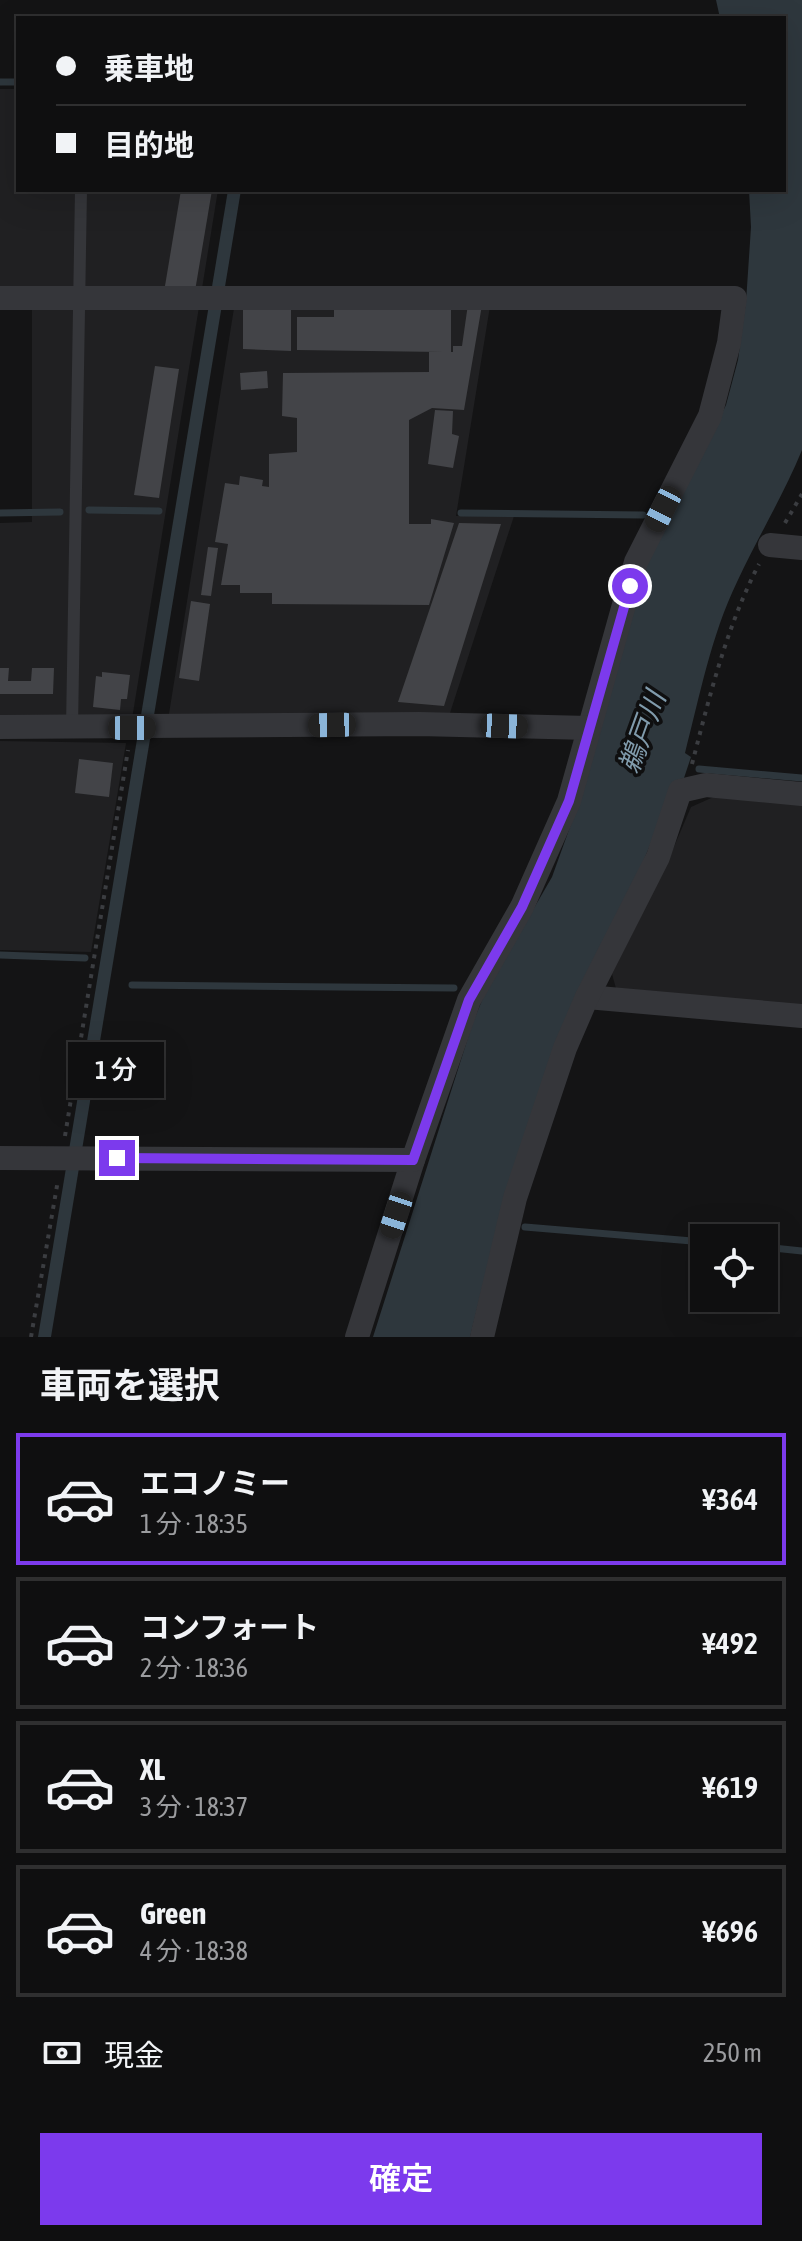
<!DOCTYPE html>
<html lang="ja">
<head>
<meta charset="utf-8">
<style>
  :root { --surface:#0f0f10; --page:#1d1d1e; --text:#f1f3f6; --muted:#9b9c9f; --line:#2f2f30; --accent:#7c3aed }
  body { margin:0; font-family:"Asap Condensed","Noto Sans JP",sans-serif; background:var(--page); color:var(--text); height:100vh; display:flex; flex-direction:column; font-size:30px; white-space:nowrap }
  * { box-sizing:border-box; margin:0 }
  p { font-size:26px; color:var(--muted) }
  .icon { flex:none; width:44px; height:44px; fill:none; stroke:currentColor; stroke-width:2; stroke-linecap:round; stroke-linejoin:round }
  .map { position:relative; height:1337px; overflow:hidden }
  .side { display:flex; flex-direction:column; background:var(--surface); flex:1 }
  .side>* { flex:none }
  .hud { position:absolute; left:16px; top:16px; width:770px; height:176px; border-radius:0px; box-shadow:0 8px 32px #0002,0 0 0 2px var(--line); display:grid; align-content:center; height:176px; padding:0 40px; background:var(--surface) }
  .fabs { position:absolute; left:690px; top:1224px; display:grid; gap:16px }
  .fabs a { display:grid; place-items:center; width:88px; height:88px; border-radius:0px; background:var(--surface); box-shadow:0 8px 32px #0002,0 0 0 2px var(--line); font-size:40px }
  .end { position:absolute; width:36px; height:36px; margin:-18px; border:10px solid #7c3aed; background:#fff; box-shadow:0 0 0 4px #fff }
  .from { border-radius:50% }
  .bubble { position:absolute; height:56px; border-radius:0px; background:var(--surface); box-shadow:0 8px 32px #0002,0 0 0 2px var(--line); font-size:26px; font-weight:600; line-height:56px; text-align:center }
  .car { position:absolute; width:24px; height:48px; margin:-24px -12px; border-radius:10px; box-shadow:0 0 6px 2px #0007; background:linear-gradient(#222 24%,#8ab4d8 0 40%,#222 0 76%,#8ab4d8 0 86%,#222 0) }
  .hud b { display:flex; align-items:center; gap:28px; height:76px; font-size:30px }
  .hud b+b { border-top:2px solid var(--line) }
  .hud i { width:20px; height:20px; background:var(--text) }
  ul { padding:0; list-style:none }
  li { display:flex; align-items:center; gap:24px; height:132px; margin:0 16px 12px; padding:0 24px; border:4px solid var(--line); border-radius:0px }
  li div { flex:1 }
  li b { display:block; font-size:30px }
  li em { font-style:normal; font-weight:600 }
  li.active { border-color:var(--accent) }
  li>.icon { width:72px; height:72px; stroke-width:1.5 }
  h2 { padding:0 40px; font-size:36px; line-height:96px }
  .pay { display:flex; align-items:center; gap:20px; height:88px; padding:0 40px; font-size:30px }
  .pay p { margin-inline-start:auto }
  .button { display:flex; gap:16px; margin-top:auto; padding:16px 40px }
  .button a { flex:1; height:92px; border-radius:0px; background:var(--accent); color:#fff; font-size:32px; font-weight:600; line-height:92px; text-align:center }
  .map>svg:first-child { display:block }
</style>
</head>
<body>
<div class="map">
<svg width="802" height="1337" viewBox="0 0 802 1337">
  <rect width="100%" height="100%" fill="#141415"/>
  <!-- built -->
  <g fill="#202022">
    <polygon points="0,89 18,89 18,190 218,190 132,719 0,718 0,523 32,522 32,292 0,291"/>
    <polygon points="491,300 456,516 514,516 448,719 168,720 235,302"/>
    <polygon points="0,741 126,743 91,952 0,950"/>
    <polygon points="718,795 802,803 802,1009 617,992 612,974 667,863 691,807"/>
  </g>
  <!-- water -->
  <g fill="#2e373d">
    <path d="M 716,0 L 802,0 L 802,450 C 783,496 758,537 737,582 C 711,636 700,695 685,753 L 691,757 L 684,778 L 677,780 L 505,1195 L 470,1337 L 373,1337 L 473,1022 L 486,991 L 552,877 L 579,802 L 642,575 L 726,405 L 738,360 L 746,302 L 751,227 L 749,190 L 784,190 L 784,18 L 720,18 Z"/>
    <polygon points="228,190 241,190 51,1337 38,1337"/>
  </g>
  <g fill="none" stroke-linecap="round" stroke-linejoin="round">
    <!-- stream -->
    <g stroke="#2e373d" stroke-width="7">
      <polyline points="0,82 18,82"/>
      <polyline points="89,510 159,511"/>
      <polyline points="0,513 60,512"/>
      <polyline points="461,513 643,515"/>
      <polyline points="699,769 802,778"/>
      <polyline points="0,955 85,958"/>
      <polyline points="132,985 454,988"/>
      <polyline points="525,1227 704,1242"/>
      <polyline points="764,1247 802,1251"/>
    </g>
  </g>
  <!-- building -->
  <g fill="#434448">
    <polygon points="181,190 212,190 195,291 165,286"/>
    <polygon points="468,304 482,305 464,410 432,408 409,420 409,524 431,524 431,519 454,523 429,605 272,604 272,593 240,593 240,585 221,585 228,544 215,542 225,483 239,485 240,476 263,480 262,486 269,487 269,454 297,452 297,418 282,416 283,373 429,372 429,352 442,352 297,350 297,317 334,317 334,309 451,309 451,352 453,352 453,346 462,346"/>
    <polygon points="243,307 291,308 291,351 243,349"/>
    <polygon points="155,366 179,369 159,498 134,495"/>
    <polygon points="267,371 268,388 241,390 240,373"/>
    <polygon points="435,410 453,411 452,434 459,436 453,468 428,464"/>
    <polygon points="459,523 501,524 444,706 398,702"/>
    <polygon points="208,547 218,548 211,596 201,595"/>
    <polygon points="191,601 210,604 199,681 179,678"/>
    <polygon points="0,668 9,668 8,681 31,681 32,668 54,668 53,694 0,694"/>
    <polygon points="102,672 130,675 127,699 121,699 120,710 93,707 96,676 102,677"/>
    <polygon points="79,759 113,763 109,797 75,793"/>
  </g>
  <g fill="none" stroke-linecap="round" stroke-linejoin="round">
    <!-- path -->
    <g stroke="#3b3d41" stroke-width="4" stroke-dasharray="4 6" stroke-linecap="butt">
      <polyline points="785,523 802,494"/>
      <path d="M 692,764 C 710,695 726,628 759,564"/>
      <polyline points="65,1136 128,750"/>
      <polyline points="31,1337 58,1180"/>
    </g>
    <!-- lane -->
    <polyline stroke="#35363a" stroke-width="12" points="72,728 81,190"/>
    <!-- street -->
    <g stroke="#35363a" stroke-width="24">
      <polyline points="0,298 735,298 729,343 710,416 636,562 569,801 522,907 469,1000 413,1160 357,1337"/>
      <polyline points="770,545 802,548"/>
      <polyline points="0,727 419,724 589,728"/>
      <polyline points="587,997 802,1016"/>
      <polyline points="0,1158 413,1160"/>
      <polyline points="482,1337 515,1198 565,1048 587,997 658,857 680,791 706,785 802,794"/>
    </g>
  </g>
  <g fill="none" stroke-linecap="round" stroke-linejoin="round">
    <!-- route -->
    <polyline stroke="#7c3aed" stroke-width="10" points="117,1158 413,1160 469,1000 522,907 569,801 630,586"/>
  </g>
  <g text-anchor="middle" dominant-baseline="central" stroke-width="7" stroke-linejoin="round" paint-order="stroke">
    <!-- water labels -->
    <g font-size="28" font-style="italic" fill="#809bac" stroke="#0f0f10">
      <text transform="translate(642 732) rotate(-70)">鵜戸川</text>
    </g>
  </g>
</svg>
<div class="fabs">
<a><svg class="icon" aria-label="locate" viewBox="0 0 24 24"><circle cx="12" cy="12" r="6"/><path d="M12 2v4M12 18v4M2 12h4M18 12h4"/></svg></a>
</div>
<i class="end from" style="left:630px;top:586px"></i>
<i class="end" style="left:117px;top:1158px"></i>
<div class="bubble" style="left:68px;top:1042px;width:96px">1 分</div>
<i class="car" style="left:663px;top:509px;rotate:207deg"></i>
<i class="car" style="left:332px;top:725px;rotate:269deg"></i>
<i class="car" style="left:504px;top:726px;rotate:92deg"></i>
<i class="car" style="left:132px;top:728px;rotate:90deg"></i>
<i class="car" style="left:396px;top:1215px;rotate:198deg"></i>
<div class="hud">
<b><i class="from"></i>乗車地</b>
<b><i></i>目的地</b>
</div>
</div>
<section class="side">
<h2>車両を選択</h2>
<ul>
<li class="active"><svg class="icon" aria-label="car" viewBox="0 0 24 24"><path d="M5 17H2v-5l4-1 3-4h7l3 4 3 1v5h-3M9 17h6M6 11h13"/><circle cx="7" cy="17" r="2"/><circle cx="17" cy="17" r="2"/></svg><div><b>エコノミー</b><p>1 分 · 18:35</p></div><em>¥364</em></li>
<li><svg class="icon" aria-label="car" viewBox="0 0 24 24"><path d="M5 17H2v-5l4-1 3-4h7l3 4 3 1v5h-3M9 17h6M6 11h13"/><circle cx="7" cy="17" r="2"/><circle cx="17" cy="17" r="2"/></svg><div><b>コンフォート</b><p>2 分 · 18:36</p></div><em>¥492</em></li>
<li><svg class="icon" aria-label="car" viewBox="0 0 24 24"><path d="M5 17H2v-5l4-1 3-4h7l3 4 3 1v5h-3M9 17h6M6 11h13"/><circle cx="7" cy="17" r="2"/><circle cx="17" cy="17" r="2"/></svg><div><b>XL</b><p>3 分 · 18:37</p></div><em>¥619</em></li>
<li><svg class="icon" aria-label="car" viewBox="0 0 24 24"><path d="M5 17H2v-5l4-1 3-4h7l3 4 3 1v5h-3M9 17h6M6 11h13"/><circle cx="7" cy="17" r="2"/><circle cx="17" cy="17" r="2"/></svg><div><b>Green</b><p>4 分 · 18:38</p></div><em>¥696</em></li>
</ul>
<div class="pay"><svg class="icon" aria-label="cash" viewBox="0 0 24 24"><path d="M3 7h18v10H3z"/><circle cx="12" cy="12" r="2"/></svg>現金<p>250 m</p></div>
<div class="button"><a>確定</a></div>
</section>
</body>
</html>
